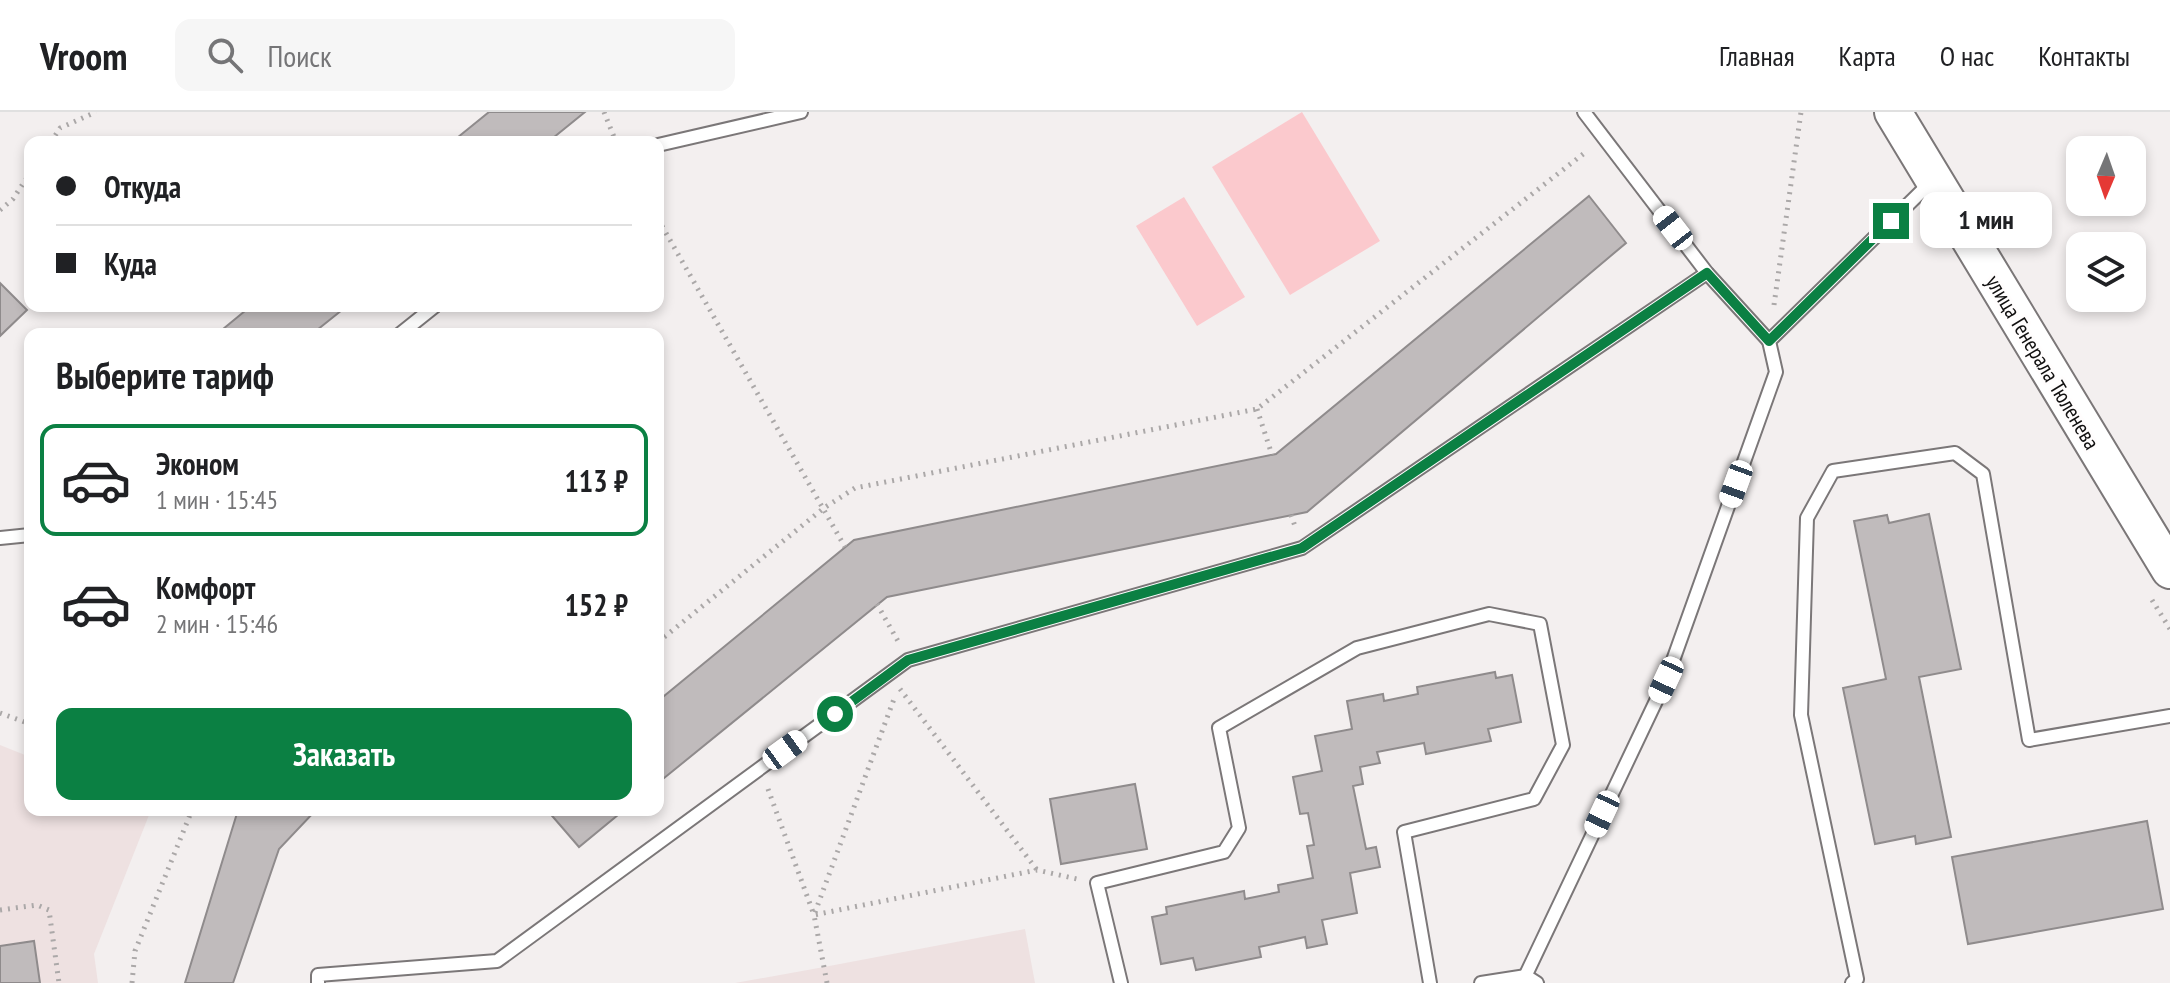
<!DOCTYPE html>
<html lang="ru">
<head>
<meta charset="utf-8">
<style>
  :root { --surface:#fff; --page:#f6f6f6; --text:#202124; --muted:#757577; --line:#e0e0e0; --accent:#0b8043 }
  body { margin:0; font-family:"PT Sans Narrow",sans-serif; background:var(--page); color:var(--text); height:100vh; display:flex; flex-direction:column; font-size:30px; white-space:nowrap }
  * { box-sizing:border-box; margin:0 }
  p { font-size:26px; color:var(--muted) }
  .icon { flex:none; width:44px; height:44px; fill:none; stroke:currentColor; stroke-width:2; stroke-linecap:round; stroke-linejoin:round }
  .map { position:relative; flex:1; overflow:hidden }
  .side { position:absolute; left:24px; top:216px; width:640px; height:488px; display:flex; flex-direction:column; background:var(--surface); border-radius:16px; box-shadow:0 4px 12px #0003 }
  .side>* { flex:none }
  .guide { position:absolute; left:24px; top:24px; width:640px; height:176px; border-radius:16px; box-shadow:0 4px 12px #0003; display:grid; align-content:center; height:176px; padding:0 32px; background:var(--surface) }
  .needle { width:52px; rotate:182deg }
  .controls { position:absolute; left:2066px; top:24px; display:grid; gap:16px }
  .controls a { display:grid; place-items:center; width:80px; height:80px; border-radius:16px; background:var(--surface); box-shadow:0 4px 12px #0003; font-size:40px }
  .end { position:absolute; width:36px; height:36px; margin:-18px; border:10px solid #0b8043; background:#fff; box-shadow:0 0 0 4px #fff }
  .from { border-radius:50% }
  .bubble { position:absolute; height:56px; border-radius:16px; background:var(--surface); box-shadow:0 4px 12px #0003; font-size:26px; font-weight:800; line-height:56px; text-align:center }
  .car { position:absolute; width:24px; height:48px; margin:-24px -12px; border-radius:10px; box-shadow:0 0 6px 2px #0007; background:linear-gradient(#fff 24%,#345 0 40%,#fff 0 76%,#345 0 86%,#fff 0) }
  .guide b { display:flex; align-items:center; gap:28px; height:76px; font-size:30px }
  .guide b+b { border-top:2px solid var(--line) }
  .guide i { width:20px; height:20px; background:var(--text) }
  ul { padding:0; list-style:none }
  li { display:flex; align-items:center; gap:24px; height:112px; margin:0 16px 12px; padding:0 16px; border:4px solid transparent; border-radius:16px }
  li div { flex:1 }
  li b { display:block; font-size:30px }
  li em { font-style:normal; font-weight:800 }
  li.on { border-color:var(--accent) }
  li>.icon { width:72px; height:72px; stroke-width:1.5 }
  h2 { padding:0 32px; font-size:36px; line-height:96px }
  .button { display:flex; gap:16px; margin-top:auto; padding:16px 32px }
  .button a { flex:1; height:92px; border-radius:16px; background:var(--accent); color:#fff; font-size:32px; font-weight:800; line-height:92px; text-align:center }
  header { display:flex; align-items:center; gap:48px; box-sizing:border-box; height:112px; padding:0 40px; background:var(--surface); border-bottom:2px solid var(--line) }
  header strong { font-size:38px }
  nav { display:flex; gap:44px; margin-inline-start:auto; font-size:28px }
  .search { width:560px; height:72px; background:var(--page); display:flex; align-items:center; gap:20px; box-sizing:border-box; padding:0 28px; border-radius:16px; color:var(--muted); font-size:30px }
  .map>svg:first-child { display:block }
</style>
</head>
<body>
<header>
<strong>Vroom</strong>
<div class="search"><svg class="icon" aria-label="search" viewBox="0 0 24 24"><circle cx="10" cy="10" r="6"/><path d="M15 15l6 6"/></svg>Поиск</div>
<nav><a>Главная</a><a>Карта</a><a>О нас</a><a>Контакты</a></nav>
</header>
<div class="map">
<svg width="2170" height="871" viewBox="0 0 2170 871">
  <rect width="100%" height="100%" fill="#f3efef"/>
  <!-- built -->
  <g fill="#eee1e1">
    <polygon points="0,633 30,645 30,698 151,698 94,842 98,871 0,871"/>
    <polygon points="1025,817 1035,871 735,871 824,855"/>
  </g>
  <!-- green -->
  <g fill="#fbc9cd">
    <polygon points="1302,0 1380,129 1290,183 1212,55"/>
    <polygon points="1184,85 1245,185 1197,214 1136,114"/>
  </g>
  <!-- building -->
  <g fill="#c0bbbc" stroke="#8f8b8c" stroke-width="2">
    <polygon points="489,0 585,0 548,30 452,30"/>
    <polygon points="1589,84 1626,131 1307,400 887,485 658,671 658,589 854,428 1276,342"/>
    <polygon points="0,171 27,198 0,224"/>
    <polygon points="251,194 347,194 312,222 217,222"/>
    <polygon points="1929,402 1961,557 1919,565 1951,725 1916,732 1915,724 1875,732 1843,576 1886,567 1854,409 1887,403 1889,411"/>
    <polygon points="1495,560 1496,566 1512,563 1521,610 1488,617 1491,629 1426,642 1424,631 1377,640 1380,651 1360,655 1363,672 1353,674 1366,737 1376,735 1380,755 1350,761 1357,801 1322,808 1327,832 1307,836 1305,825 1259,835 1261,845 1196,858 1193,846 1161,852 1152,805 1167,802 1166,795 1244,779 1245,787 1279,780 1278,773 1313,766 1307,734 1314,733 1308,701 1300,702 1293,665 1322,659 1315,624 1352,617 1347,589 1383,582 1384,589 1418,582 1417,575"/>
    <polygon points="1135,672 1147,737 1061,752 1050,687"/>
    <polygon points="238,698 316,698 279,737 233,871 185,871"/>
    <polygon points="547,698 624,698 579,735"/>
    <polygon points="2147,709 2163,797 1968,832 1952,745"/>
    <polygon points="34,829 40,871 0,871 0,834"/>
  </g>
  <g fill="none" stroke-linecap="round" stroke-linejoin="round">
    <defs>
      <g id="lane">
        <polyline points="1584,0 1707,161 1769,229"/>
        <polyline points="658,33 801,0"/>
        <polyline points="400,222 435,194"/>
        <polyline points="0,426 30,423"/>
        <polyline points="318,871 318,863 497,849 908,548 1302,436 1707,161"/>
        <polyline points="1121,871 1097,771 1224,740 1239,716 1219,616 1357,536 1489,502 1540,512 1563,633 1534,687 1404,720 1430,871"/>
        <polyline points="1481,871 1526,864 1537,871"/>
        <polyline points="1522,871 1666,568 1776,260 1769,229 1931,70"/>
        <polyline points="1852,871 1857,867 1801,603 1807,406 1833,359 1955,341 1983,362 2029,628 2170,604"/>
      </g>
      <polyline id="secondary" points="1893,0 2170,458"/>
    </defs>
    <!-- lane casing -->
    <use href="#lane" stroke="#7b7778" stroke-width="16"/>
    <!-- secondary casing -->
    <use href="#secondary" stroke="#7b7778" stroke-width="40"/>
    <!-- path -->
    <g stroke="#aba8a8" stroke-width="5" stroke-dasharray="2 6" stroke-linecap="butt">
      <polyline points="604,0 616,30"/>
      <polyline points="51,30 60,16 96,0"/>
      <polyline points="0,98 13,87 30,61"/>
      <polyline points="658,107 845,435"/>
      <polyline points="1774,193 1801,0"/>
      <polyline points="1257,297 1272,343"/>
      <polyline points="1291,403 1296,417"/>
      <polyline points="2152,488 2170,517"/>
      <polyline points="877,492 899,531"/>
      <polyline points="658,530 824,396 855,376 1257,297 1587,39"/>
      <polyline points="900,577 1037,758"/>
      <polyline points="0,601 30,612"/>
      <polyline points="768,677 814,803 1037,758 1077,767"/>
      <polyline points="0,798 37,793 49,798 59,871"/>
      <polyline points="132,871 135,839 192,698"/>
      <polyline points="827,871 814,803 894,587"/>
    </g>
    <!-- lane -->
    <use href="#lane" stroke="#fff" stroke-width="12"/>
    <!-- secondary -->
    <use href="#secondary" stroke="#fff" stroke-width="36"/>
  </g>
  <g fill="none" stroke-linecap="round" stroke-linejoin="round">
    <!-- route -->
    <polyline stroke="#0b8043" stroke-width="10" points="835,602 908,548 1302,436 1707,161 1769,229 1891,109"/>
  </g>
  <g text-anchor="middle" dominant-baseline="central" stroke-width="6" stroke-linejoin="round" paint-order="stroke">
    <!-- street labels -->
    <g font-size="22" fill="#111010" stroke="#fffdfd">
      <text transform="translate(2043 250) rotate(59)">улица Генерала Тюленева</text>
    </g>
  </g>
</svg>
<div class="controls">
<a><svg class="needle" viewBox="-14 -14 28 28"><path d="M0-13l5 13h-10z" fill="#e53935"/><path d="M0 13l5-13h-10z" fill="#757577"/></svg></a>
<a><svg class="icon" aria-label="layers" viewBox="0 0 24 24"><path d="M12 4l9 5-9 5-9-5zM3 14l9 5 9-5"/></svg></a>
</div>
<i class="end from" style="left:835px;top:602px"></i>
<i class="end" style="left:1891px;top:109px"></i>
<div class="bubble" style="left:1920px;top:80px;width:132px">1 мин</div>
<i class="car" style="left:1673px;top:116px;rotate:322deg"></i>
<i class="car" style="left:1736px;top:372px;rotate:200deg"></i>
<i class="car" style="left:1666px;top:568px;rotate:205deg"></i>
<i class="car" style="left:785px;top:638px;rotate:54deg"></i>
<i class="car" style="left:1602px;top:702px;rotate:205deg"></i>
<div class="guide">
<b><i class="from"></i>Откуда</b>
<b><i></i>Куда</b>
</div>
<section class="side">
<h2>Выберите тариф</h2>
<ul>
<li class="on"><svg class="icon" aria-label="car" viewBox="0 0 24 24"><path d="M5 17H2v-5l4-1 3-4h7l3 4 3 1v5h-3M9 17h6M6 11h13"/><circle cx="7" cy="17" r="2"/><circle cx="17" cy="17" r="2"/></svg><div><b>Эконом</b><p>1 мин · 15:45</p></div><em>113 ₽</em></li>
<li><svg class="icon" aria-label="car" viewBox="0 0 24 24"><path d="M5 17H2v-5l4-1 3-4h7l3 4 3 1v5h-3M9 17h6M6 11h13"/><circle cx="7" cy="17" r="2"/><circle cx="17" cy="17" r="2"/></svg><div><b>Комфорт</b><p>2 мин · 15:46</p></div><em>152 ₽</em></li>
</ul>
<div class="button"><a>Заказать</a></div>
</section>
</div>
</body>
</html>
